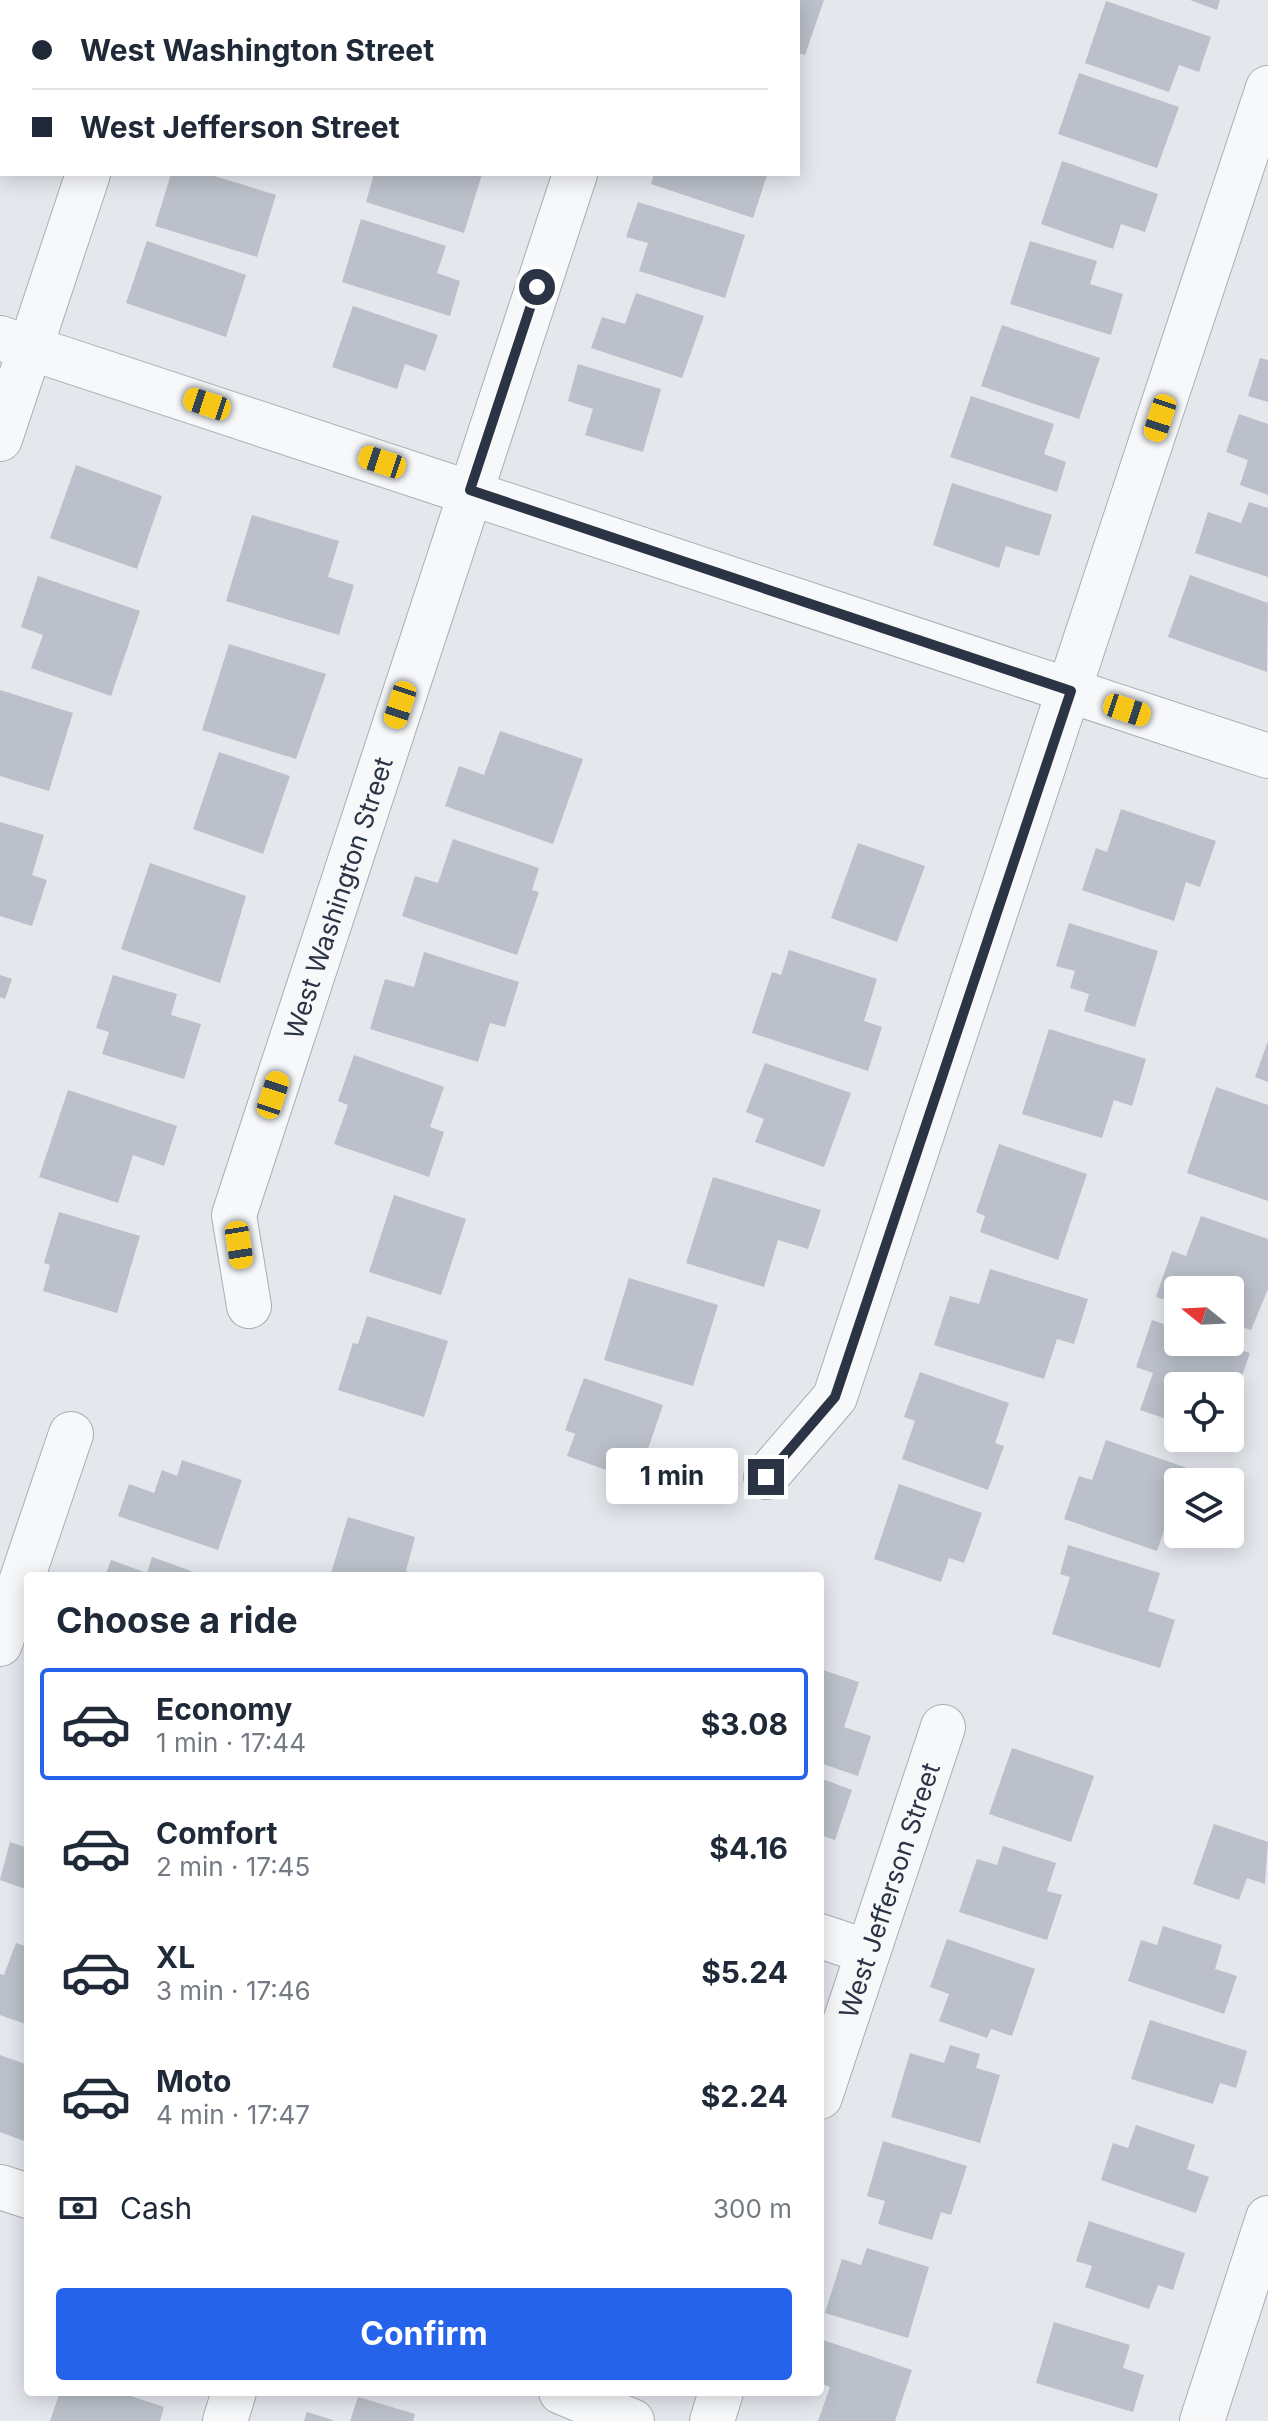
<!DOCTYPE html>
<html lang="en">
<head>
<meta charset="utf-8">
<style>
  :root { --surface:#fff; --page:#f6f6f7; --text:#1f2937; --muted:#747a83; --line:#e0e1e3; --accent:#2563eb }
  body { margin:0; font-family:Inter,sans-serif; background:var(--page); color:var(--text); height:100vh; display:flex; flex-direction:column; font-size:30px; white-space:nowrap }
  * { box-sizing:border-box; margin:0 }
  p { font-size:26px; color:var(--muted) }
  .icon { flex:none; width:44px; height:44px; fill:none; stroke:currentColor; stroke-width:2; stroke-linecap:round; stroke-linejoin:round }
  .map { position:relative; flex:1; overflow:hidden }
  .panel { position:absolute; left:24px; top:1572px; width:800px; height:824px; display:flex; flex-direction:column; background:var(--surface); border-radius:8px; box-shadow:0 4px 20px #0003 }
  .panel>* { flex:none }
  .hud { position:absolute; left:0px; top:0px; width:800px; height:176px; box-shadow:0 4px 20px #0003; display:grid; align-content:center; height:176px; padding:0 32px; background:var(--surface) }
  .needle { width:52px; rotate:288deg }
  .controls { position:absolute; left:1164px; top:1276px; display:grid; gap:16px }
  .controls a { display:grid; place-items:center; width:80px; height:80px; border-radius:8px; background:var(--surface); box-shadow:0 4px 20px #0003; font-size:40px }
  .end { position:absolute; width:36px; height:36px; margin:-18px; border:10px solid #2b3445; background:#fff; box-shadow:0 0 0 4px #fff }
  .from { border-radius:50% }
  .bubble { position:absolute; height:56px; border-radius:8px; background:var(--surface); box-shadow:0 4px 20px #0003; font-size:26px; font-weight:700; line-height:56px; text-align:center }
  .car { position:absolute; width:24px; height:48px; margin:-24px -12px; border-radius:10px; box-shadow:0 0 6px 2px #0007; background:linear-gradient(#f5c518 24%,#345 0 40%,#f5c518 0 76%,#345 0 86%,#f5c518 0) }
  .hud b { display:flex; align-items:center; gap:28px; height:76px; font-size:30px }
  .hud b+b { border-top:2px solid var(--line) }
  .hud i { width:20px; height:20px; background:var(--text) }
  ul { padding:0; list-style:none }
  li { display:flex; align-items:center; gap:24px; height:112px; margin:0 16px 12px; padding:0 16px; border:4px solid transparent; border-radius:8px }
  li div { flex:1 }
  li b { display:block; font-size:30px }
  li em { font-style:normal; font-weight:700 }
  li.on { border-color:var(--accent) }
  li>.icon { width:72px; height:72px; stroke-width:1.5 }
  h2 { padding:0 32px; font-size:36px; line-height:96px }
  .pay { display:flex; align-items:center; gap:20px; height:88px; padding:0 32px; font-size:30px }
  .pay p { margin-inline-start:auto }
  .button { display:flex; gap:16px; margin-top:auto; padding:16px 32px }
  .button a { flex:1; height:92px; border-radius:8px; background:var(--accent); color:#fff; font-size:32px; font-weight:700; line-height:92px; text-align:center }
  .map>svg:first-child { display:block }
</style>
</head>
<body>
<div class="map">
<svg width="1268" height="2421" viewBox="0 0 1268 2421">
  <rect width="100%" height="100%" fill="#e4e7ec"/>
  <!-- building -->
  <g fill="#bbc0ca">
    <polygon points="798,0 824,0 805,55 798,53"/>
    <polygon points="1190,0 1220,0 1217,10"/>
    <polygon points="1106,1 1211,37 1199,72 1179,65 1169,92 1085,63"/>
    <polygon points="1079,73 1179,107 1157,168 1058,134"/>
    <polygon points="1062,161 1158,194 1145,232 1121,224 1113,249 1041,224"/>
    <polygon points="171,174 208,174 276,195 257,257 155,226"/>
    <polygon points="374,174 482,174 464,233 366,202"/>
    <polygon points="654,174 765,174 767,175 753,218 651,184"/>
    <polygon points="638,202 745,235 725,298 639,271 648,243 626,237"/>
    <polygon points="361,219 446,246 437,273 460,281 450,316 342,282"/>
    <polygon points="147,241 246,275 226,337 126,303"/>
    <polygon points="1030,241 1097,261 1090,284 1123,294 1111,335 1010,304"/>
    <polygon points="636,293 704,316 682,378 591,348 602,317 625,324"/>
    <polygon points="353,306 438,335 425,371 405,364 397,389 332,367"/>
    <polygon points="1002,325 1100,358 1079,419 981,386"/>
    <polygon points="1260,358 1268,360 1268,402 1248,396"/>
    <polygon points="578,364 661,389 643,452 585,435 593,409 568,401"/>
    <polygon points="971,396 1054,424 1044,454 1066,462 1057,492 950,457"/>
    <polygon points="1239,414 1268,424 1268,495 1240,485 1248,460 1226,452"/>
    <polygon points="76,465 162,496 137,569 50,538"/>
    <polygon points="952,483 1052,515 1039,556 1006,546 999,568 933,545"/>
    <polygon points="1249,502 1268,508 1268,577 1195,553 1208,512 1241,523"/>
    <polygon points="252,515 339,541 328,577 354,585 339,635 226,601"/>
    <polygon points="1190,575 1268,603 1267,672 1168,637"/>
    <polygon points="38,576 140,611 111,696 31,668 43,635 21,627"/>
    <polygon points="229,644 326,674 296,759 202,730"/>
    <polygon points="0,690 73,713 49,791 0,776"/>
    <polygon points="500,731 583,759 553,844 445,806 459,766 484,775"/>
    <polygon points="219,752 290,776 263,854 193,829"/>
    <polygon points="1121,809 1216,841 1200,887 1186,882 1174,921 1082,890 1096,848 1107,852"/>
    <polygon points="0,822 44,835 32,875 47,880 32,926 0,916"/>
    <polygon points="453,839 539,868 532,890 539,892 517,955 402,916 415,876 438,883"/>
    <polygon points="858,843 925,866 897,942 831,918"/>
    <polygon points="150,863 246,896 220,983 121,949"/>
    <polygon points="1069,923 1158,951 1135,1027 1084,1011 1089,994 1070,988 1075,971 1056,966"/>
    <polygon points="789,950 877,979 864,1021 882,1027 868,1071 752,1033 772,972 781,975"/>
    <polygon points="424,952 519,982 505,1027 490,1023 478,1062 370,1029 385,979 414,987"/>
    <polygon points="0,975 12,979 5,999 0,997"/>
    <polygon points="113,975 177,994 171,1015 201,1024 184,1079 102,1054 109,1032 96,1028"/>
    <polygon points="1049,1029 1146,1059 1132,1106 1114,1100 1102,1138 1022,1114"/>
    <polygon points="1268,1041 1268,1082 1255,1077"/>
    <polygon points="354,1055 444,1087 430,1127 444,1132 429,1177 334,1144 348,1105 338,1101"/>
    <polygon points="765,1063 851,1093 824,1167 755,1142 764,1119 746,1112"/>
    <polygon points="1216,1087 1268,1105 1268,1201 1187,1173"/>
    <polygon points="68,1090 177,1126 164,1166 133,1155 118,1203 39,1177"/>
    <polygon points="999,1144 1087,1174 1058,1260 980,1232 985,1216 976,1212"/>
    <polygon points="713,1177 821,1210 808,1249 778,1240 764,1287 686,1263"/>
    <polygon points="394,1195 466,1219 441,1295 369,1272"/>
    <polygon points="59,1212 140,1236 117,1313 43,1291 50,1265 44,1263"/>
    <polygon points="1201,1216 1268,1239 1268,1289 1251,1330 1230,1323 1230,1290 1178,1290 1178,1304 1156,1297 1172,1251 1186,1256"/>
    <polygon points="990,1269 1088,1299 1074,1344 1057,1339 1044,1379 934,1345 950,1296 979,1304"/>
    <polygon points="629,1278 718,1305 693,1386 604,1360"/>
    <polygon points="367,1316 448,1341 424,1417 338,1390 353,1343 358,1344"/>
    <polygon points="1152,1320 1178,1329 1178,1342 1216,1342 1250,1353 1235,1396 1244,1398 1231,1436 1230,1386 1178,1386 1178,1423 1140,1410 1153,1373 1136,1367"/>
    <polygon points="920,1372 1009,1403 995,1443 1004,1446 988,1490 902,1459 915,1421 904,1417"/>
    <polygon points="584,1378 663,1405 637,1481 567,1456 575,1434 565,1430"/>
    <polygon points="1106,1440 1216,1478 1215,1482 1178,1482 1178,1506 1173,1504 1157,1551 1064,1519 1079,1476 1092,1480"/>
    <polygon points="182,1460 242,1480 218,1550 118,1516 129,1484 154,1493 162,1470 177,1476"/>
    <polygon points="899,1484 982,1513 964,1563 949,1558 941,1582 874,1559"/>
    <polygon points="348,1517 415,1537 406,1571 420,1576 330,1576"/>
    <polygon points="1068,1545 1160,1573 1148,1611 1175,1620 1160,1668 1052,1634 1070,1577 1060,1574"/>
    <polygon points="152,1557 205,1576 105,1576 111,1560 147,1573"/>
    <polygon points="820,1669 859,1682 844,1727 871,1736 858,1776 820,1763"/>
    <polygon points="1012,1748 1094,1776 1071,1842 989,1814"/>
    <polygon points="820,1778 852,1790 835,1840 820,1835"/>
    <polygon points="1214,1824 1268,1842 1265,1884 1247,1878 1239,1900 1193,1884"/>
    <polygon points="10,1842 28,1848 28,1890 0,1880"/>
    <polygon points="1003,1846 1056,1863 1047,1891 1062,1895 1047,1940 959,1912 977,1859 997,1865"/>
    <polygon points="1163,1926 1222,1945 1215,1969 1237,1976 1224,2014 1128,1981 1141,1940 1157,1945"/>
    <polygon points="947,1939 1035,1969 1012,2036 991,2029 987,2038 939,2021 949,1994 930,1987"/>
    <polygon points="16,1943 28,1947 28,2025 0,2015 0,1974 4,1975"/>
    <polygon points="1150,2020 1247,2051 1236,2088 1220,2083 1213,2104 1131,2079"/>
    <polygon points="950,2045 980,2054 976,2068 1000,2075 980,2143 891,2117 910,2053 944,2063"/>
    <polygon points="0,2055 28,2065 25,2103 28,2104 27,2142 0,2132"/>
    <polygon points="1136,2125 1195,2145 1187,2169 1209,2177 1196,2213 1101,2180 1113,2143 1128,2148"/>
    <polygon points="883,2141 967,2166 951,2215 941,2212 932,2240 878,2224 885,2201 867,2196"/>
    <polygon points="1089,2221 1185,2253 1173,2290 1158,2285 1149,2309 1085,2287 1092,2266 1076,2261"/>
    <polygon points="867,2248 929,2267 908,2338 825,2313 842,2259 861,2265"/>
    <polygon points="1054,2322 1130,2345 1123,2368 1144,2375 1133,2412 1036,2383"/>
    <polygon points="820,2339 912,2370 895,2421 818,2421 830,2387 820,2383"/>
    <polygon points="60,2392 119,2392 164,2407 160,2421 50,2421"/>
    <polygon points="358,2397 415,2414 413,2421 350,2421"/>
    <polygon points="307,2412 333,2420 333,2421 304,2421"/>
  </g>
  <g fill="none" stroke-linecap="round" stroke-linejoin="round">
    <defs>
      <g id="minor">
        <polyline points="145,2 146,0"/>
        <polyline points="632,2 633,0"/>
        <polyline points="0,338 1268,756"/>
        <polyline points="0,439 88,174"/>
        <path id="s1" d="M 249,1306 L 234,1215 L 575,174"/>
        <polyline points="766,1477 835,1397 1268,88"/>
        <polyline points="0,1644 71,1434"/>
        <polyline points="820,1936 868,1952"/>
        <path id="s2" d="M 820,2097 L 943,1727"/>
        <polyline points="0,2187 28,2196"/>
        <polyline points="561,2392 632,2421"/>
        <polyline points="225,2421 234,2392"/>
        <polyline points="712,2421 721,2392"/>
        <polyline points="1202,2421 1268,2218"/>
      </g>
    </defs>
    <!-- minor casing -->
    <use href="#minor" stroke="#a9aeb7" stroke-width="46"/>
    <!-- minor -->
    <use href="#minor" stroke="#f7f8fa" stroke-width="44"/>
  </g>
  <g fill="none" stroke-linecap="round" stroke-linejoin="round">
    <!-- route -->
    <polyline stroke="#2b3445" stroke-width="10" points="537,287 470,490 1071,691 835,1397 766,1477"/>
  </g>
  <g text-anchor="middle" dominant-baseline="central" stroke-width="6" stroke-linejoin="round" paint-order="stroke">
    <!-- street labels -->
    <g font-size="26" fill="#2b3445" stroke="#f4f6f9">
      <text stroke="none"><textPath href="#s1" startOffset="426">West Washington Street</textPath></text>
      <text stroke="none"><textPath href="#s2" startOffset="218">West Jefferson Street</textPath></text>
    </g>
  </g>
</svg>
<div class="controls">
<a><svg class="needle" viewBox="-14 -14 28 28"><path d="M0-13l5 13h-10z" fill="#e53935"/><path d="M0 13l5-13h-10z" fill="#747a83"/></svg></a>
<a><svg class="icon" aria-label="locate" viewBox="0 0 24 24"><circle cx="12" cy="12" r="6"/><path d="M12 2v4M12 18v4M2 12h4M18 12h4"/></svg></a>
<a><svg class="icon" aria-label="layers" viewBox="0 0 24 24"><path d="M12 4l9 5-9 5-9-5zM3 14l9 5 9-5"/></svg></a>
</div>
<i class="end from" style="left:537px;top:287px"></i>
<i class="end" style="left:766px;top:1477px"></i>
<div class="bubble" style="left:606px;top:1448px;width:132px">1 min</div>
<i class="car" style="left:207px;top:404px;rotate:288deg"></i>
<i class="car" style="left:1160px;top:418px;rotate:198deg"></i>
<i class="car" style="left:382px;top:462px;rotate:288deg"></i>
<i class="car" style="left:400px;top:705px;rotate:198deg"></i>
<i class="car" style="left:1127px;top:710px;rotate:108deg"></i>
<i class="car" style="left:273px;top:1095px;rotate:18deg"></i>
<i class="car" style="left:239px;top:1245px;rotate:171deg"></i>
<div class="hud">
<b><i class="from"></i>West Washington Street</b>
<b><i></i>West Jefferson Street</b>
</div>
<section class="panel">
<h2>Choose a ride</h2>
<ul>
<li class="on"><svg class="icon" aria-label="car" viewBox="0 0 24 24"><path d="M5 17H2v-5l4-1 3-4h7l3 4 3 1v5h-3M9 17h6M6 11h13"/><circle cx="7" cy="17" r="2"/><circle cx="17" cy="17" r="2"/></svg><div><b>Economy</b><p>1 min · 17:44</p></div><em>$3.08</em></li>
<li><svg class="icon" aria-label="car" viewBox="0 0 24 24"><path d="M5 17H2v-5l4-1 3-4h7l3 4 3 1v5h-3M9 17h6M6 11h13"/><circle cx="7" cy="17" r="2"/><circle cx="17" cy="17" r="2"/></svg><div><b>Comfort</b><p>2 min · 17:45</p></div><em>$4.16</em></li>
<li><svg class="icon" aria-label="car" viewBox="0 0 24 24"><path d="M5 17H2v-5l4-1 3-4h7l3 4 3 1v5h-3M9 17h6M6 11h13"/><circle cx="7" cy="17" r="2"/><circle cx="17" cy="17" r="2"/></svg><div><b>XL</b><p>3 min · 17:46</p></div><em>$5.24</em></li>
<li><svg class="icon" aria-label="car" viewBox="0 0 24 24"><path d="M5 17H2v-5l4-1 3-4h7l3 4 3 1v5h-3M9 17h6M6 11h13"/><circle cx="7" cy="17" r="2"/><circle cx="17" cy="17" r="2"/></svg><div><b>Moto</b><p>4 min · 17:47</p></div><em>$2.24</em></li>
</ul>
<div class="pay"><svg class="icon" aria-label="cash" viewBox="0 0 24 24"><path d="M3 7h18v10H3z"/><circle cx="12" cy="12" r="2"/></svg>Cash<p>300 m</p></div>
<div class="button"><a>Confirm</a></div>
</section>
</div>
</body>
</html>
